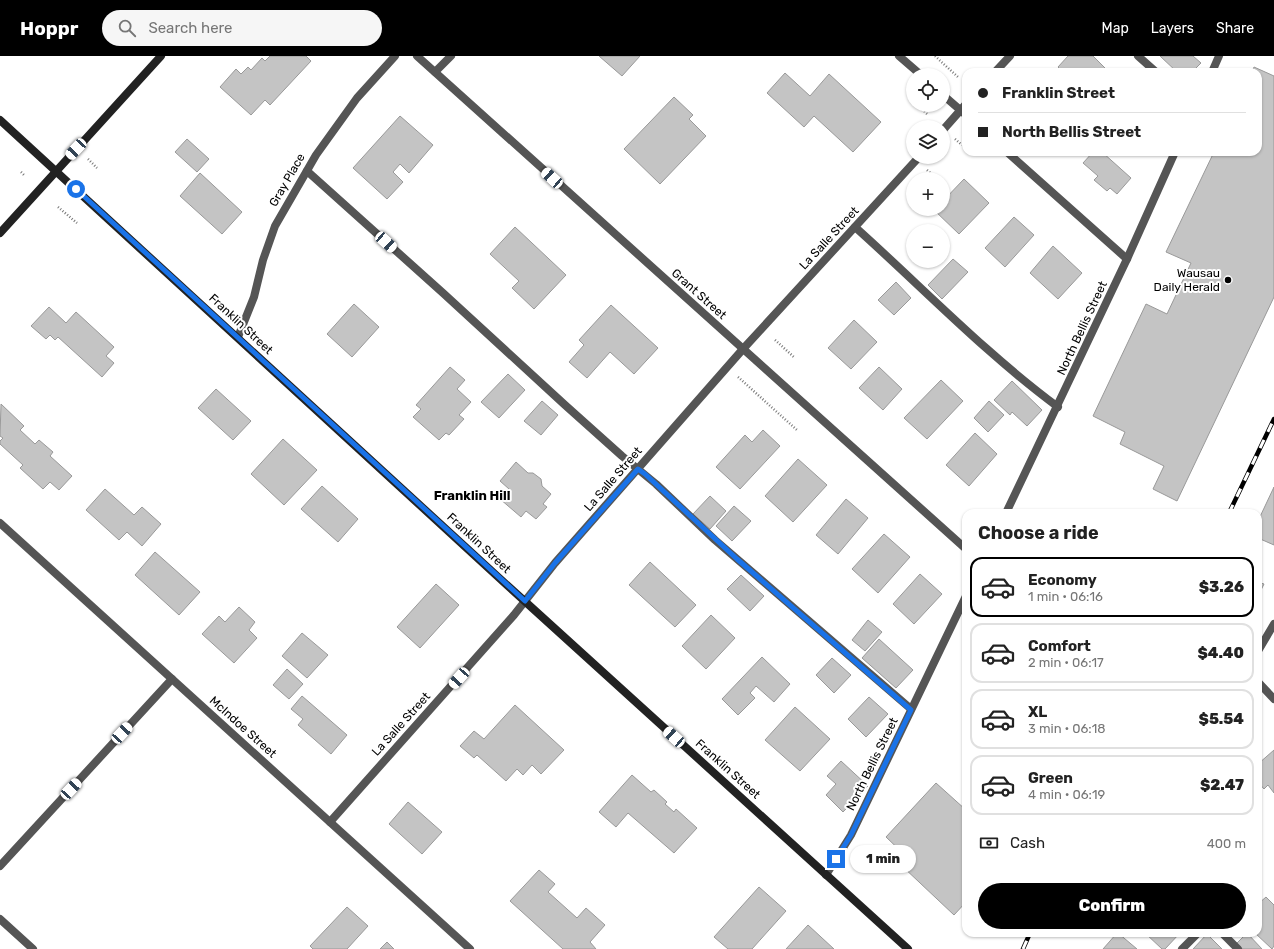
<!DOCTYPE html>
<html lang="en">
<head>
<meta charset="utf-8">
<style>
  :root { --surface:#fff; --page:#f6f6f6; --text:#222; --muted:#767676; --line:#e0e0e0; --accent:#000 }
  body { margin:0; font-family:Rubik,sans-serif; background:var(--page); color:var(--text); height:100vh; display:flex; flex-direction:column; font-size:15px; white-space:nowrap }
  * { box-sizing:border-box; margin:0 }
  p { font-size:13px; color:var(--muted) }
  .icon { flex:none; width:22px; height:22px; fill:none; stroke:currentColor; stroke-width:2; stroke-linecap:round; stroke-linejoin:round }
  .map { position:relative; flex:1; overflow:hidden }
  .details { position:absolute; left:962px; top:453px; width:300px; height:428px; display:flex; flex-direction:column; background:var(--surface); border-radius:12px; box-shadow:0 1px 3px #0004 }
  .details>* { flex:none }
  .guide { position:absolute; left:962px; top:12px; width:300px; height:88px; border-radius:12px; box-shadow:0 1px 3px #0004; display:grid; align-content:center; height:88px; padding:0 16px; background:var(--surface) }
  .fabs { position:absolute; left:906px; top:12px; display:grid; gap:8px }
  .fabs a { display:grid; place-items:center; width:44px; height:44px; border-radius:50%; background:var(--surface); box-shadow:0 1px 3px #0004; font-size:20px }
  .end { position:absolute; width:18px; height:18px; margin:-9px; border:5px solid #1a73e8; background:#fff; box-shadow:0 0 0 2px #fff }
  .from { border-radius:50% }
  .bubble { position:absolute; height:28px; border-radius:14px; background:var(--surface); box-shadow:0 1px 3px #0004; font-size:13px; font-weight:800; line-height:28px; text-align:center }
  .car { position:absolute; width:12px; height:24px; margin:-12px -6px; border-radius:5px; box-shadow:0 0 3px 1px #0007; background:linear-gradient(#fff 24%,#345 0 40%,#fff 0 76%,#345 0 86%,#fff 0) }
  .guide b { display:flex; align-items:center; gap:14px; height:38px; font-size:15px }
  .guide b+b { border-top:1px solid var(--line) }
  .guide i { width:10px; height:10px; background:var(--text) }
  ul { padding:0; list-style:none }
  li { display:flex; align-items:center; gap:12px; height:60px; margin:0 8px 6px; padding:0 8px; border:2px solid var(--line); border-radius:12px }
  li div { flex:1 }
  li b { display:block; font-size:15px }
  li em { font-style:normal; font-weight:800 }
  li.on { border-color:var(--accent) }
  li>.icon { width:36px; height:36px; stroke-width:1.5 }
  h2 { padding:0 16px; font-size:18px; line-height:48px }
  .pay { display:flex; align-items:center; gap:10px; height:44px; padding:0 16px; font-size:15px }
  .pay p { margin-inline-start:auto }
  .cta { display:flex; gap:8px; margin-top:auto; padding:8px 16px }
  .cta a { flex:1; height:46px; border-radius:24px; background:var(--accent); color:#fff; font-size:16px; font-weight:800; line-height:46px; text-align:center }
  header { display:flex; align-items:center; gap:24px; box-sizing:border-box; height:56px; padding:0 20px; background:var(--accent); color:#fff }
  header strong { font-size:19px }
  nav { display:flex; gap:22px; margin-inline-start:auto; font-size:14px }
  .search { width:280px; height:36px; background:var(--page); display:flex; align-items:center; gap:10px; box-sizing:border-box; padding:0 14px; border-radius:22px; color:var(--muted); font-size:15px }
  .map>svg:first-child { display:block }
</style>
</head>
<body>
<header>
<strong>Hoppr</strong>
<div class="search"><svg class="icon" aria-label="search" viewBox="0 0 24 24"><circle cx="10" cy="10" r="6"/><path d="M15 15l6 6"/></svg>Search here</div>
<nav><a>Map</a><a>Layers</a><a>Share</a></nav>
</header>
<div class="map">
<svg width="1274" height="893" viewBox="0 0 1274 893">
  <rect width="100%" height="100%" fill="#fff"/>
  <!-- building -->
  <g fill="#c4c4c4" stroke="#999">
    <polygon points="270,0 306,0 311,5 270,49 265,44 251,59 220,31 236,13 241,18 248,11 251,14 262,2 265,5"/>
    <polygon points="599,0 640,0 622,20"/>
    <polygon points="1068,0 1093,0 1109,16 1063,16 1058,11"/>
    <polygon points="1160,0 1193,0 1201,7 1192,16 1177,16"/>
    <polygon points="1254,11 1274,20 1274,241 1177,445 1153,433 1164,410 1120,388 1125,376 1093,360 1146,248 1167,258 1191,207 1166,196 1214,96 1258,96 1258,16 1252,16"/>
    <polygon points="785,17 810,40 829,18 881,66 853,96 814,60 804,71 767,37"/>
    <polygon points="674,41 693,59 689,63 706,80 660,128 624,93"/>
    <polygon points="400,60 433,89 409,117 400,108 393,116 403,126 387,143 353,112"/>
    <polygon points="187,83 209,103 197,116 175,96"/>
    <polygon points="1093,96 1102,96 1131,122 1117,138 1110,132 1107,135 1094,124 1098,120 1083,107"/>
    <polygon points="200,117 242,156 222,178 180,140"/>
    <polygon points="964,123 989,147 959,178 934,154 935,153 943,153 943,145"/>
    <polygon points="1014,161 1034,179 1005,211 985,192"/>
    <polygon points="515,171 566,219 534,253 512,232 519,225 490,198"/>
    <polygon points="1053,190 1082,217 1058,243 1030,217"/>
    <polygon points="953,203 968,216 942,243 928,229"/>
    <polygon points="896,226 911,242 894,259 878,244"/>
    <polygon points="354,248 379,271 352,301 327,278"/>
    <polygon points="611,249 658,292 634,318 610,296 587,322 569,306 584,289 579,284"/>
    <polygon points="49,251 66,267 76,256 114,291 106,300 114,307 102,321 58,281 55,284 50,279 46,283 31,270"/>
    <polygon points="854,264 877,286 851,313 828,292"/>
    <polygon points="450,311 465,324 457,333 471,346 459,359 464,363 449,379 446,377 439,384 413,361 421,353 416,349"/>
    <polygon points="879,311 902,333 883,354 859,332"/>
    <polygon points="508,318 525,334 499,362 481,346"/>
    <polygon points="941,324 963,345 927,383 904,362"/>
    <polygon points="1012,325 1042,354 1027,370 1012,356 1010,359 994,344"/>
    <polygon points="216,333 251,365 233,384 198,352"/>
    <polygon points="542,345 558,359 541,379 524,365"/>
    <polygon points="989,345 1004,359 988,376 974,362"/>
    <polygon points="1,348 24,370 20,374 35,388 39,384 53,396 50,400 72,420 59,434 50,426 43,433 20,412 23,409 0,388 0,385 3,382 0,380"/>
    <polygon points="763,374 780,390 740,433 716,411 745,379 752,386"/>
    <polygon points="975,377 997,398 969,430 946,409"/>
    <polygon points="283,383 317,414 284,449 251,418"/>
    <polygon points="798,403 827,429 793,466 765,440"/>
    <polygon points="516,406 528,417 533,417 541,423 542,430 551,438 543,448 547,451 536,463 526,455 521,461 500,443 509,433 500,425"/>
    <polygon points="322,430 358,463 338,486 301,453"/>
    <polygon points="1274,431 1274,489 1258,482 1258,465"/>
    <polygon points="105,433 134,459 142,451 161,468 142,490 127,476 119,484 86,454"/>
    <polygon points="710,440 726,455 710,473 693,458"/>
    <polygon points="846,443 868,462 838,498 816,479"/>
    <polygon points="734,450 751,465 732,485 716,470"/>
    <polygon points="884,478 910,501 878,537 852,513"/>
    <polygon points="155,496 200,536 179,559 135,519"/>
    <polygon points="650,506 696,549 675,571 629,529"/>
    <polygon points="920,518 942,538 914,568 893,548"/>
    <polygon points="741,519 764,540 750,555 727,533"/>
    <polygon points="1258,526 1264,528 1258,540"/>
    <polygon points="436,528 459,549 420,592 397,571"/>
    <polygon points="239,551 255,566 249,574 257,582 234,607 202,578 219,560 225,566"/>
    <polygon points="711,559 735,582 706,613 682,590"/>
    <polygon points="868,564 882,576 865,595 852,584"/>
    <polygon points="302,577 328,599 307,622 282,600"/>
    <polygon points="879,583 913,614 896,632 862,602"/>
    <polygon points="762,601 790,628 774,646 756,630 750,637 755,642 738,659 722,643"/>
    <polygon points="832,602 851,619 834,637 816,619"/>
    <polygon points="287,613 303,628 289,643 273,629"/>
    <polygon points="302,640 347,679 331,698 298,669 303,663 291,653"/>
    <polygon points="869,641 888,658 866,681 848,663"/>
    <polygon points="515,649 564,694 541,718 532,709 523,719 517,713 506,725 477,699 474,702 460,690 474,675 484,683"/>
    <polygon points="795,651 830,683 800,715 765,684"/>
    <polygon points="1274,694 1274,737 1268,729 1264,733 1258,726 1258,708"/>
    <polygon points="841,705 868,730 843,756 826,739 836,728 827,720"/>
    <polygon points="632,719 651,736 654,734 667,746 665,748 674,756 676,753 697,772 674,797 628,757 616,771 599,756"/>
    <polygon points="936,727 966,754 966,846 954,859 902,810 909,803 886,781"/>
    <polygon points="408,746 442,776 422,798 389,768"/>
    <polygon points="539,814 555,828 548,836 577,862 586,852 605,869 590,886 596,893 563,893 510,845"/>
    <polygon points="759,831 786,855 752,893 728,893 714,881"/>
    <polygon points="1266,841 1274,849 1274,890 1272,893 1255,877 1258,877 1258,848"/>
    <polygon points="347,851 368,870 347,893 313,893 310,890"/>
    <polygon points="808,869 834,893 786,893"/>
    <polygon points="1117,877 1118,877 1137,893 1103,893"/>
    <polygon points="1145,877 1180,877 1165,893 1162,893"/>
    <polygon points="1247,877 1262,893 1241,893 1236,888"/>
    <polygon points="1207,878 1222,893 1193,893"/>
    <polygon points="387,886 394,893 380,893"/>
  </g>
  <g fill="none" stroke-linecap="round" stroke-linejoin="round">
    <!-- path -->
    <g stroke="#777" stroke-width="2.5" stroke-dasharray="1 2" stroke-linecap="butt">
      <polyline points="935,0 959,22"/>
      <polyline points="920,51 927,58"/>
      <polyline points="955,83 962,89"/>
      <polyline points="88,103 97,112"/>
      <polyline points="927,114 937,123"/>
      <polyline points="21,116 24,119"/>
      <polyline points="58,151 77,167"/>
      <polyline points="775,284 795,302"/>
      <polyline points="738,321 797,374"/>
    </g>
    <!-- lane -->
    <g stroke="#555" stroke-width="8">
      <polyline points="1138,0 1156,16"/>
      <polyline points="307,115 443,237 565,349 622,400 656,428 715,484 911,653"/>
      <path d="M 855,171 C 922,231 985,297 1058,351"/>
      <polyline points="1258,595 1274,568"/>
      <polyline points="1222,877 1238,893"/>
      <polyline points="1182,893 1198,877"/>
    </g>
    <!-- street -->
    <g stroke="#555" stroke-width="8">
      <polyline points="417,0 966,493"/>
      <polyline points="899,0 921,19"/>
      <polyline points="435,16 451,0"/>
      <polyline points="995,16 1010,0"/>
      <polyline points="1212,16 1219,0"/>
      <polyline points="943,39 966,59"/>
      <polyline points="943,74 966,48"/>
      <polyline points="1007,96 1127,203"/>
      <polyline points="238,281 254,241 263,204 275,170 316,99 357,42 395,0"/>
      <polyline points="1006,457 1127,203 1175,96"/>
      <polyline points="0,467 470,893"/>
      <polyline points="1258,626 1274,643"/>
      <polyline points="330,766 514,559 555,507 743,293 919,101"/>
      <polyline points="0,810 172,623"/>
      <polyline points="826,819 851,779 966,540"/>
      <polyline points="0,863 33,893"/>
    </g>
    <!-- secondary -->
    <g stroke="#222" stroke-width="8">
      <polyline points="0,64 508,530 908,893"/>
      <polyline points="0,177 161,0"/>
    </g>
    <defs>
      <g id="rail">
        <polyline points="1229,457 1274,363"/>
        <polyline points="1023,893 1030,877"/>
      </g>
    </defs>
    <!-- rail casing -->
    <use href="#rail" stroke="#000" stroke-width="4.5"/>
    <!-- rail -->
    <use href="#rail" stroke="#fff" stroke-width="3" stroke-dasharray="9" stroke-linecap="butt"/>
  </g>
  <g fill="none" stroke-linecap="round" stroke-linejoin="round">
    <!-- route -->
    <polyline stroke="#1a73e8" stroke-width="5" points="76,133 525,545 555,507 638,413 645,418 737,503 911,654 851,779 836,803"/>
  </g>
  <!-- markers -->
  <circle fill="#000" stroke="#fff" stroke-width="1.5" cx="1228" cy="224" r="4"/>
  <g text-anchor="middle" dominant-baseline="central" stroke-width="4" stroke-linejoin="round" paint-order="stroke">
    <!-- street labels -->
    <g font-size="12" fill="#000" stroke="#fff">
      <text transform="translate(287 124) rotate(-60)">Gray Place</text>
      <text transform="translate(829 182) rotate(-47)">La Salle Street</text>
      <text transform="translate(699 238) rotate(42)">Grant Street</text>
      <text transform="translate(241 268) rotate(43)">Franklin Street</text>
      <text transform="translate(1082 272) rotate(-65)">North Bellis Street</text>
      <text transform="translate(613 423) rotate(-49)">La Salle Street</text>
      <text transform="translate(479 487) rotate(43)">Franklin Street</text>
      <text transform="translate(401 668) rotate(-48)">La Salle Street</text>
      <text transform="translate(243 671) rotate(42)">McIndoe Street</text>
      <text transform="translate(872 708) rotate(-64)">North Bellis Street</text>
      <text transform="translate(728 713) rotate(42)">Franklin Street</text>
    </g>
    <!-- poi labels -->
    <g font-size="12" fill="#000" stroke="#fff" text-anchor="end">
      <text x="1220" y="217">Wausau<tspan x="1220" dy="14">Daily Herald</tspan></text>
    </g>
    <!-- neighbourhood labels -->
    <g font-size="13" font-weight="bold" fill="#000" stroke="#fff">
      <text x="472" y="439">Franklin Hill</text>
    </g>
  </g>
</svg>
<div class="fabs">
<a><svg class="icon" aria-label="locate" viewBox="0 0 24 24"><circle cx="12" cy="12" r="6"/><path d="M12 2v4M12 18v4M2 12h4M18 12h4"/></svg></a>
<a><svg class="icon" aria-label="layers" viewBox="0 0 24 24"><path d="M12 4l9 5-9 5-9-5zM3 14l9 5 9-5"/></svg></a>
<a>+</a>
<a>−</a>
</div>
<i class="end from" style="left:76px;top:133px"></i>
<i class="end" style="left:836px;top:803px"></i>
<div class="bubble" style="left:850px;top:789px;width:66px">1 min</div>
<i class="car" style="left:76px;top:93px;rotate:223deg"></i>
<i class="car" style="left:552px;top:122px;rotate:312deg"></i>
<i class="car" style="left:386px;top:186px;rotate:132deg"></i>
<i class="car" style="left:459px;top:622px;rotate:222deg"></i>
<i class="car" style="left:122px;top:677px;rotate:43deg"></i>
<i class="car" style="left:674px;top:681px;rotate:312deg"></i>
<i class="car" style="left:71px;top:733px;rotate:43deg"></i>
<div class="guide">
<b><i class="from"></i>Franklin Street</b>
<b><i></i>North Bellis Street</b>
</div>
<section class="details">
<h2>Choose a ride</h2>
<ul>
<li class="on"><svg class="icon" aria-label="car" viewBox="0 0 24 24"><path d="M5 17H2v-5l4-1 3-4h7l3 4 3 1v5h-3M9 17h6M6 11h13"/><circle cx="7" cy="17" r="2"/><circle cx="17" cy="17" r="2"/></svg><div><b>Economy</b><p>1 min · 06:16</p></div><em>$3.26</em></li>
<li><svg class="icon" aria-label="car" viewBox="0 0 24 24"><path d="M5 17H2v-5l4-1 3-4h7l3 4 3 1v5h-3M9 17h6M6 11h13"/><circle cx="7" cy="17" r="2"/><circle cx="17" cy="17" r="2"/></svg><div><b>Comfort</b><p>2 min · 06:17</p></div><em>$4.40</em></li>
<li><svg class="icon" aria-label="car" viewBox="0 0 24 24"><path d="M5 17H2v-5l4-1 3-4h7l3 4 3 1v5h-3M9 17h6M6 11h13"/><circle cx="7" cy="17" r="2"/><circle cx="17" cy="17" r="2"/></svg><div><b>XL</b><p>3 min · 06:18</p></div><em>$5.54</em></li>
<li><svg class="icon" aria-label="car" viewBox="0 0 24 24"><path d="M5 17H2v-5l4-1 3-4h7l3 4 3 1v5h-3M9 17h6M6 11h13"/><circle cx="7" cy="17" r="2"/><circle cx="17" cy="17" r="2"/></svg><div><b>Green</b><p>4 min · 06:19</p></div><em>$2.47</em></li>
</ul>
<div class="pay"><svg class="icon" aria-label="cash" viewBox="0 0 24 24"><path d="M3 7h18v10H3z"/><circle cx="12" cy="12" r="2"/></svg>Cash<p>400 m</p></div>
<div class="cta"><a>Confirm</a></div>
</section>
</div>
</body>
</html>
